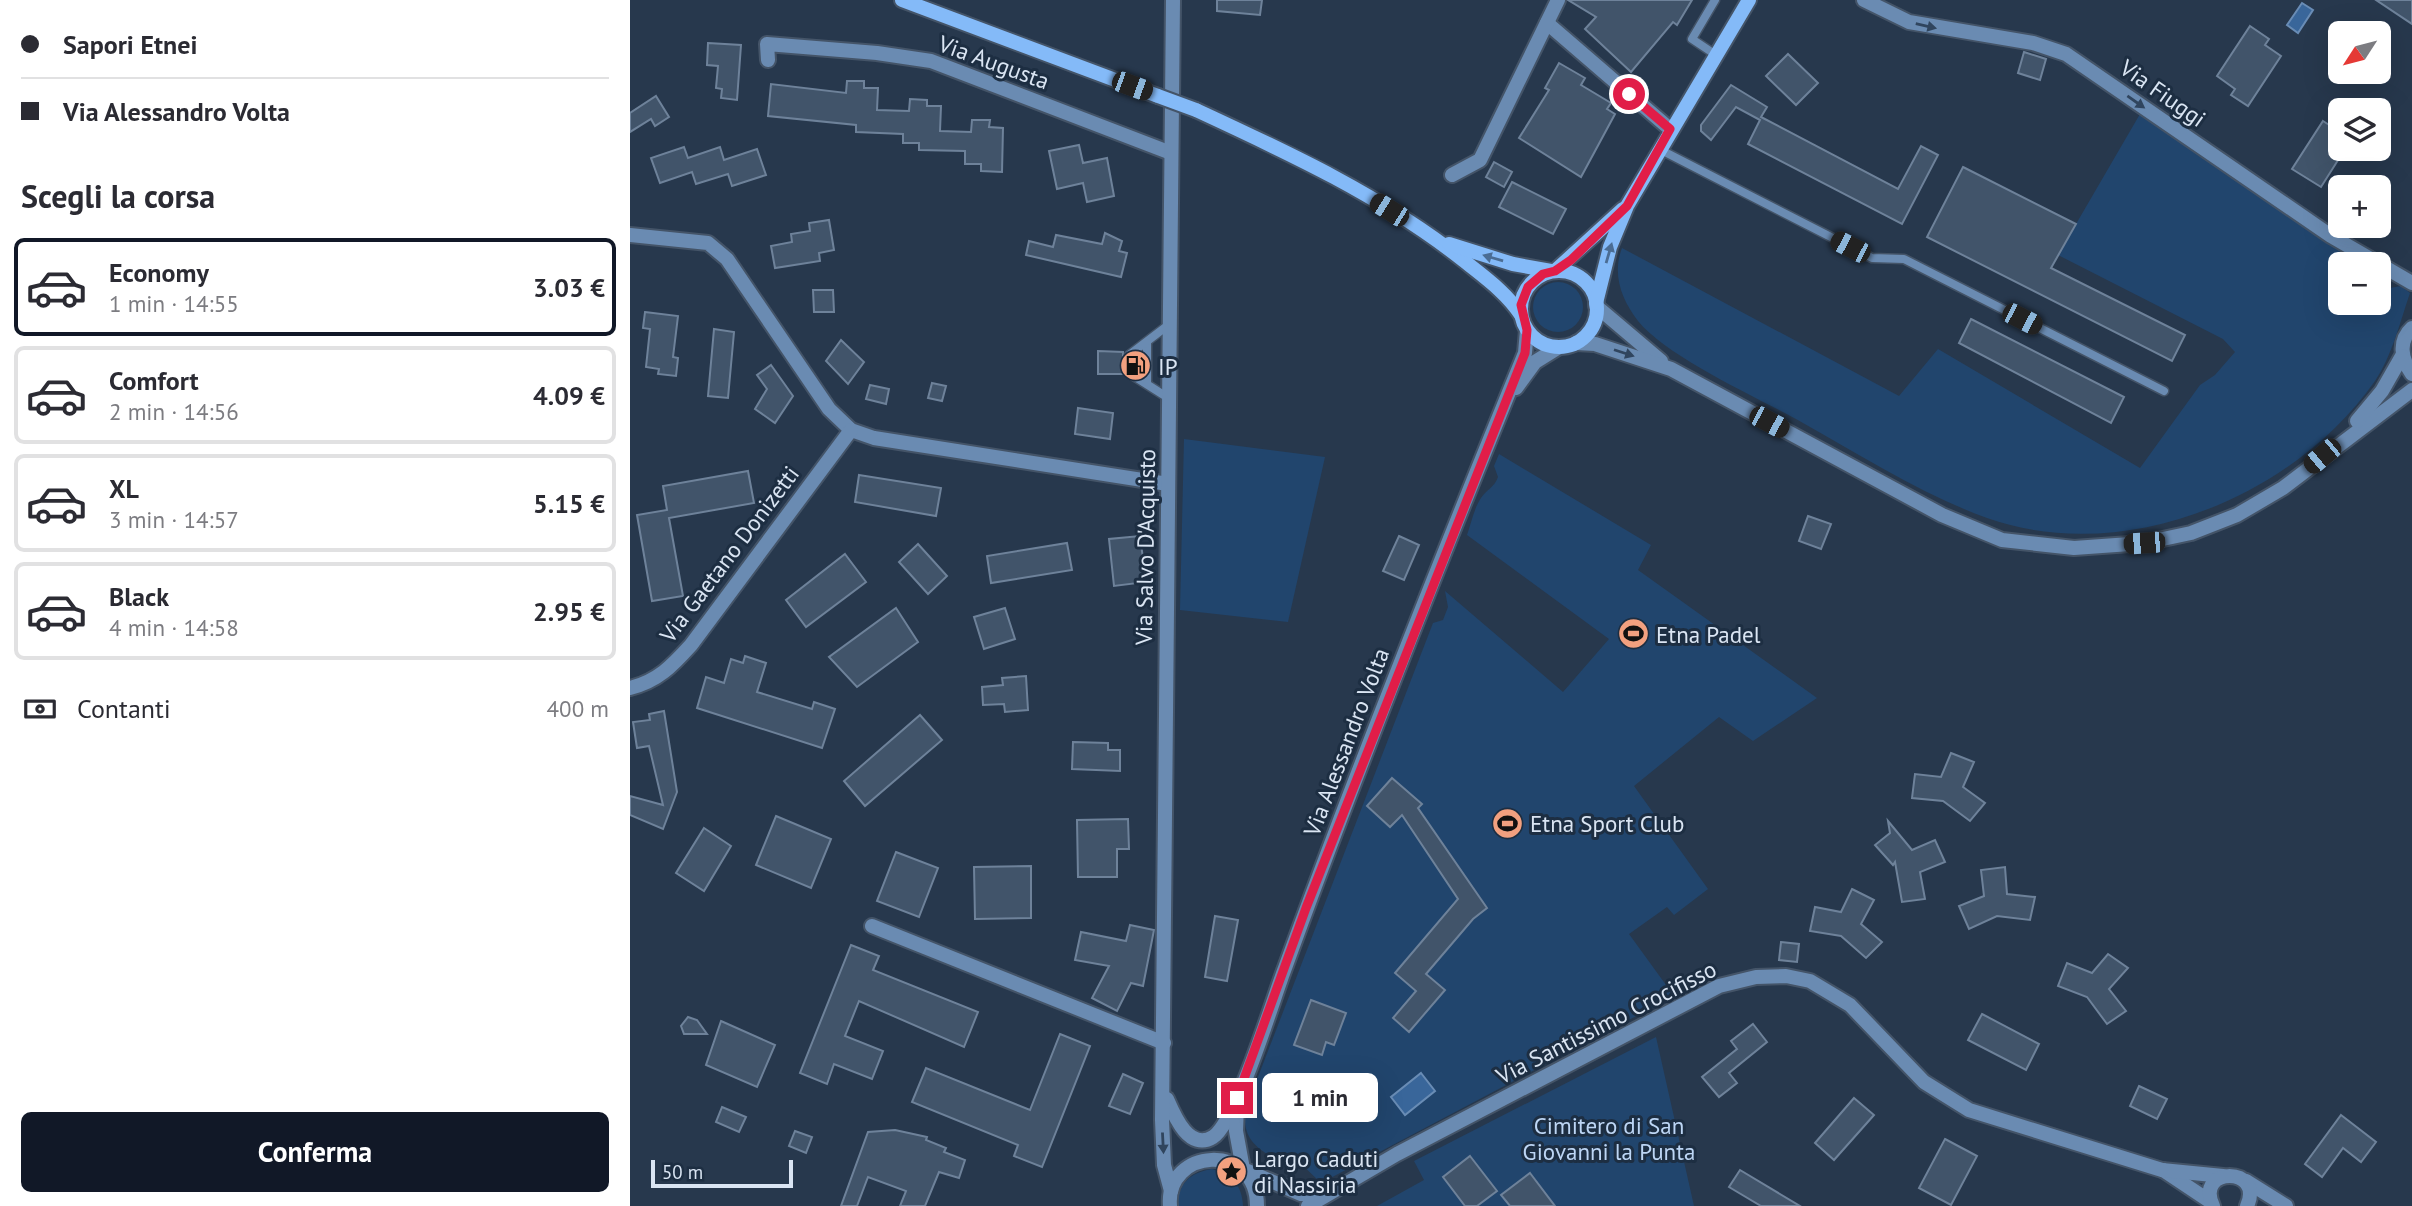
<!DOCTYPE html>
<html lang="it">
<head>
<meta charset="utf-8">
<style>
  :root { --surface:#fff; --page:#f7f7f7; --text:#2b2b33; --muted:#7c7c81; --line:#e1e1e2; --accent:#111827 }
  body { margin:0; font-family:"PT Sans",sans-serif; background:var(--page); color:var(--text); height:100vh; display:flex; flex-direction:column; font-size:26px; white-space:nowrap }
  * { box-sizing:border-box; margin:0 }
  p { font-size:23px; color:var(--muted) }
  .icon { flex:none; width:38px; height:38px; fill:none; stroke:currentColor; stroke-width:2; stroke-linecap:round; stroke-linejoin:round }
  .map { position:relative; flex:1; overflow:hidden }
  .side { display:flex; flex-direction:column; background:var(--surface); width:630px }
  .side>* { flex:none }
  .hud { display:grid; align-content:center; height:154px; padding:0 21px; background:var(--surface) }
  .needle { width:46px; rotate:234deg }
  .controls { position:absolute; left:1698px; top:21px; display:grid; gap:14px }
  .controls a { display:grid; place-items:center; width:63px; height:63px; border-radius:10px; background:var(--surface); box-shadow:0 7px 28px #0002; font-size:35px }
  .scale { position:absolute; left:21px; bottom:18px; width:142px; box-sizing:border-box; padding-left:7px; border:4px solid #dae5f3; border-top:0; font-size:19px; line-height:24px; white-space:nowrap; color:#dae5f3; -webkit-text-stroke:5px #1d2e42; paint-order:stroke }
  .end { position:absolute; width:32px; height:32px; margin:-16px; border:9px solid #e11d48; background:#fff; box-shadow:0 0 0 4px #fff }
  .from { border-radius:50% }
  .bubble { position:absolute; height:49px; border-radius:10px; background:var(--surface); box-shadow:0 7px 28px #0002; font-size:23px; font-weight:700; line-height:49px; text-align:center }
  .car { position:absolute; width:21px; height:42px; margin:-21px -10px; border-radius:9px; box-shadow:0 0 5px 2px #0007; background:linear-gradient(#222 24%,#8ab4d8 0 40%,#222 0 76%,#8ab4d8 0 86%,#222 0) }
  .hud b { display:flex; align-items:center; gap:24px; height:66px; font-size:26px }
  .hud b+b { border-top:2px solid var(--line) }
  .hud i { width:18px; height:18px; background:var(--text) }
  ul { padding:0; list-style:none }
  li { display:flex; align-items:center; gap:21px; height:98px; margin:0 14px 10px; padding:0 7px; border:4px solid var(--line); border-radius:10px }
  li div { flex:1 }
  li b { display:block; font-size:26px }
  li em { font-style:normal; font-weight:700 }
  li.current { border-color:var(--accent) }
  li>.icon { width:63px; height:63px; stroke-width:1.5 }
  h2 { padding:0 21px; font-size:32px; line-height:84px }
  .pay { display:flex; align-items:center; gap:18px; height:77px; padding:0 21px; font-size:26px }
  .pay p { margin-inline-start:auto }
  .button { display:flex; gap:14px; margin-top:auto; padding:14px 21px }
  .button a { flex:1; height:80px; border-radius:10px; background:var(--accent); color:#fff; font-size:28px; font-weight:700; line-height:80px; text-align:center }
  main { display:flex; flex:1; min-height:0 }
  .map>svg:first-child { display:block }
</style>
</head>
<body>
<main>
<section class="side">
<div class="hud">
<b><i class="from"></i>Sapori Etnei</b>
<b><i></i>Via Alessandro Volta</b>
</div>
<h2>Scegli la corsa</h2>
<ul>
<li class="current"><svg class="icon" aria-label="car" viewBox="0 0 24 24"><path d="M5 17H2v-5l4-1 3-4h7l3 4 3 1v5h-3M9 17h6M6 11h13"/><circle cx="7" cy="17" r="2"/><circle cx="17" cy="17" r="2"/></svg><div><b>Economy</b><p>1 min · 14:55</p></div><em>3.03 €</em></li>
<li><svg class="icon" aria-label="car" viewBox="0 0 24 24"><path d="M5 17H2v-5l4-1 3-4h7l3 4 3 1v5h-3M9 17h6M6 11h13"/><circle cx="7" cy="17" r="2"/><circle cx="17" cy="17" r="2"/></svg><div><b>Comfort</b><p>2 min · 14:56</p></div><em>4.09 €</em></li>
<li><svg class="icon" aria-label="car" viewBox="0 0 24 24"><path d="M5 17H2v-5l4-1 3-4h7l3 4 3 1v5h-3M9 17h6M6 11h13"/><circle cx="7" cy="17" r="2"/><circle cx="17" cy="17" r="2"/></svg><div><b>XL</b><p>3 min · 14:57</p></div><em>5.15 €</em></li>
<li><svg class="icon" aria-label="car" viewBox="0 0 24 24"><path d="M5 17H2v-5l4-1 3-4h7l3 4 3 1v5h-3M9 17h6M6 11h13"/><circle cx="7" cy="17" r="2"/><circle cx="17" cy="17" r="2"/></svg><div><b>Black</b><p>4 min · 14:58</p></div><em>2.95 €</em></li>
</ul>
<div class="pay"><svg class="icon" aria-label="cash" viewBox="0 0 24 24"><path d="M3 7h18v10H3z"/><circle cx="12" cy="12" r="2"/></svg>Contanti<p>400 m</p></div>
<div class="button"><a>Conferma</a></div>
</section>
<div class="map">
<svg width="1782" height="1206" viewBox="0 0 1782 1206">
  <rect width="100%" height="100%" fill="#27384d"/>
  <!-- green -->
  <g fill="#21456d">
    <path d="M 1510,114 L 1732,264 L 1710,264 L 1710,303 L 1748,303 L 1760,288 L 1771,286 L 1780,293 C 1770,322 1762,356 1745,381 C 1664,497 1494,567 1357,518 C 1293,495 1232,456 1173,423 C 1129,398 1038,358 1008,321 C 991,299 982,274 992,248 L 1269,396 L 1308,349 L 1510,468 L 1570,385 L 1585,375 L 1605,352 L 1593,339 L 1428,255 Z"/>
    <circle cx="928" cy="307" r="25"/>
    <polygon points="554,439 695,457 658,622 550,610"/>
    <path d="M 869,454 L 1021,545 L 1008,570 L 1187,698 L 1123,741 L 1089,717 L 1004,786 L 1078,889 L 1044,915 L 1037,907 L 999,934 L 1044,996 L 691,1183 L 663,1156 L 646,1159 C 623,1147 611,1134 616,1108 L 803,623 L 813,620 L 818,607 L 815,591 L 933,692 L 979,639 L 837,535 C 841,524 844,508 851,498 C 857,489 864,488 868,477 L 864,466 Z"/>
    <polygon points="1026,1037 1064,1206 747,1206 794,1180 784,1161"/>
    <path d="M 582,1169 C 602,1175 612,1185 613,1206 L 547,1206 C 549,1183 559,1173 582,1169 Z"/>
  </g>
  <!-- water -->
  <g fill="#39669a" stroke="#698cb5" stroke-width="2">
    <polygon points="1672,3 1683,10 1668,33 1657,25"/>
    <polygon points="791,1073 805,1091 775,1115 761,1097"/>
  </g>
  <!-- building -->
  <g fill="#41546a" stroke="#6e829a" stroke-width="2">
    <polygon points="587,0 632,0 630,15 587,11"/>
    <polygon points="938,0 1062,0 1047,25 1043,22 1001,72 955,29 966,17"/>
    <polygon points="1746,0 1782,0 1782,24"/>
    <polygon points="1620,26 1639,39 1635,45 1651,56 1618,106 1601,95 1605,89 1587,76"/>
    <polygon points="78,43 111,45 107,100 91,98 92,89 86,88 88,66 77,65"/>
    <polygon points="1394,52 1416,59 1410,80 1388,73"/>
    <polygon points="1158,54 1188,83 1166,105 1136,76"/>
    <polygon points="929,63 955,78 951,85 981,103 977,109 985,114 951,177 889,138 919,90 915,88"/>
    <polygon points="217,81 234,81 234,88 248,88 247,110 279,111 280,99 297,100 297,106 311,106 310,131 341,132 342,120 360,120 359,127 373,128 372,172 351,171 351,164 335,164 335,151 289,150 289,143 273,143 273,134 226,132 226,125 138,116 141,84 216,93"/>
    <polygon points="1101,85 1137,107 1131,117 1268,189 1291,146 1308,155 1272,224 1118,144 1130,120 1106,107 1081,140 1071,131 1071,125"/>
    <polygon points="26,96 39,117 25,126 21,119 0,132 0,113"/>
    <polygon points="1693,121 1710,132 1710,157 1691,187 1662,169"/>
    <polygon points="449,145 453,163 477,158 484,196 457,202 453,183 427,189 419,151"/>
    <polygon points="54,147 58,158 90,147 94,160 127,149 136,175 102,186 98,174 66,184 62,172 30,183 21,158"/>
    <polygon points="864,162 882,172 874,187 856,177"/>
    <polygon points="1333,167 1446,224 1421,268 1555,335 1542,361 1297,237"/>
    <polygon points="882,182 936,209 923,234 869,207"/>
    <polygon points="199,220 204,250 189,253 190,261 145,268 141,246 162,242 161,234 180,231 179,223"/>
    <polygon points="475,233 492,241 489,251 497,253 491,277 396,255 399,241 423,247 426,235 472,244"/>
    <polygon points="183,290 203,290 204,312 184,312"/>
    <polygon points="15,312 48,316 43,357 48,358 46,376 28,374 29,369 16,367 20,329 13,328"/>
    <polygon points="1341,319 1494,397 1481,423 1329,343"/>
    <polygon points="84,329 104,332 98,398 78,396"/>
    <polygon points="211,340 234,362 218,384 196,361"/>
    <polygon points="468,351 493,352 493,374 468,374"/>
    <polygon points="141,365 163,396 145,423 125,409 137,389 127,375"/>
    <polygon points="302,383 316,386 312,401 298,398"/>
    <polygon points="240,385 259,389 256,404 236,399"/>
    <polygon points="448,408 483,413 480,439 445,434"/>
    <polygon points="118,471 124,503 39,518 53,596 22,601 7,515 37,510 33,486"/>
    <polygon points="229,475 311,488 306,516 225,502"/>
    <polygon points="1178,516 1201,524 1191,549 1169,541"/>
    <polygon points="510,536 516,582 484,586 479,539"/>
    <polygon points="769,536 789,545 774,580 753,571"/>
    <polygon points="437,543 442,570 361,583 357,556"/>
    <polygon points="288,544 317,576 298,594 269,562"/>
    <polygon points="215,554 236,582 176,627 156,600"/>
    <polygon points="266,608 288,642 227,687 199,657"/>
    <polygon points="375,608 385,639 354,649 344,617"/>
    <polygon points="115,656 136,663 127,692 182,709 184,702 205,709 192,748 67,708 76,677 94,683 101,659 113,663"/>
    <polygon points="396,676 398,710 375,712 374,704 353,705 352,687 373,685 372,678"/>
    <polygon points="34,711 47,792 33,829 0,815 0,796 33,805 19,746 7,748 3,722 20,720 19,714"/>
    <polygon points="290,715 312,740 235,806 214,781"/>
    <polygon points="443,742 478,743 478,750 490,750 490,771 442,769"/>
    <polygon points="1321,753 1344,762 1333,787 1355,803 1340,821 1313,801 1282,798 1285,774 1311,777"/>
    <polygon points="762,778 792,804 788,808 857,908 843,919 796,974 815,990 779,1032 763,1018 786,991 765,973 828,899 772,815 760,827 737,806"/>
    <polygon points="146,816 201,839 181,888 126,865"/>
    <polygon points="498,819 499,849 487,849 487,877 448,877 447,820"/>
    <polygon points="1258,821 1282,850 1305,840 1315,862 1290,872 1295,899 1272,902 1265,862 1263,865 1245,845 1260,833"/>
    <polygon points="74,828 101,846 74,891 46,873"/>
    <polygon points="266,852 308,868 289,917 247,901"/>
    <polygon points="401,866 401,918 345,919 344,867"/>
    <polygon points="1375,867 1377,894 1405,897 1400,920 1367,916 1339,929 1329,906 1354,896 1351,870"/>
    <polygon points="1222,889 1244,900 1231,924 1252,942 1236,958 1211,936 1180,931 1185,907 1211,912"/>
    <polygon points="585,916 608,920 597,981 575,977"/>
    <polygon points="500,925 524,930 513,986 501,983 487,1011 462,998 479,966 445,960 451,932 496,941"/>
    <polygon points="1151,942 1169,944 1167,962 1149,960"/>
    <polygon points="221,945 249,956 243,970 348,1012 334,1047 229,1001 215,1036 253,1051 242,1079 204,1064 197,1084 170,1073"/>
    <polygon points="1478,954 1498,968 1479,989 1496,1011 1477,1024 1457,997 1428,986 1437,963 1462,973"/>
    <polygon points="681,1000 716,1013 704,1045 696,1042 692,1055 664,1045"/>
    <polygon points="1352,1014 1409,1044 1396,1070 1338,1040"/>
    <polygon points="58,1017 67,1020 77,1034 54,1034 51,1026"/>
    <polygon points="91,1021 145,1045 127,1087 76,1065"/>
    <polygon points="1123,1024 1137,1042 1099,1073 1107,1083 1089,1097 1072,1077 1107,1049 1101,1041"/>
    <polygon points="430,1034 460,1046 412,1167 384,1156 388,1145 282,1102 296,1068 400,1110"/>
    <polygon points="493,1074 513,1083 500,1114 479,1106"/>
    <polygon points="1509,1086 1537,1099 1527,1119 1500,1106"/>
    <polygon points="1224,1098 1244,1115 1204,1160 1185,1143"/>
    <polygon points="92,1107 116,1117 109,1132 86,1122"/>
    <polygon points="1711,1115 1746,1142 1731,1162 1713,1148 1692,1177 1675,1164"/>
    <polygon points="265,1130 297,1137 296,1140 316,1148 314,1152 335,1160 329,1178 309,1172 295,1206 270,1206 276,1191 238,1177 227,1206 211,1206 238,1132"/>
    <polygon points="165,1131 182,1137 176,1153 159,1146"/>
    <polygon points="1315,1139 1347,1156 1321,1205 1289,1188"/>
    <polygon points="840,1156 867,1191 847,1206 835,1206 813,1177"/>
    <polygon points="1110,1170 1170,1206 1131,1206 1099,1187"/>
    <polygon points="900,1173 925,1206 880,1206 871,1195"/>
  </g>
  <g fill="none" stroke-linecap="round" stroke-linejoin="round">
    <defs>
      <g id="service">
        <polyline points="1085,0 1062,39 1086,55"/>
        <polyline points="1029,149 1242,258 1274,259 1534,391"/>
        <polyline points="517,382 517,343"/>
        <polyline points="540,399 499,373 499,355 541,323"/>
      </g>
      <g id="minor">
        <polyline points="1234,0 1279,22 1403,43 1436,54 1701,236 1782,283"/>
        <polyline points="917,23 1040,129"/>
        <polyline points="138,60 137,44 247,53 301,61 541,153"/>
        <polyline points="822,175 850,160 928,0"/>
        <polyline points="0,235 78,243 97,259 199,409 221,430 244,438 538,484"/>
        <path d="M 0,688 C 28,681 42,666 61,645 L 221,430"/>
        <polyline points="242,926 534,1043"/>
      </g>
      <g id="tertiary">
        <polyline points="966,306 1031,361"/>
        <path d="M 1782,328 C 1768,341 1771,359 1782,374"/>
        <polyline points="946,343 965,344 1041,369 1312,515 1372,540 1444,548 1514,543 1561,533 1607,515 1653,488 1782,390"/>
        <polyline points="886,388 905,362 929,347"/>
        <polyline points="1727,421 1752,391 1772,356"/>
        <path d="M 537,1099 C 544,1115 559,1152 583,1137 C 607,1121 643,999 655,968 C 730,761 812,556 895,353 L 897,330"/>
        <polyline points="607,1105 606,1131 613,1169 671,1194 697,1194"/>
        <polyline points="1533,1170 1581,1202"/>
        <polyline points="1616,1181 1656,1206"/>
        <polyline points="541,1191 534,1165 532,1120 543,0"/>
        <path d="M 540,1206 C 535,1148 627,1141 627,1206"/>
        <polyline points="678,1206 767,1154 1089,986 1126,977 1156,976 1180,981 1220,1005 1294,1082 1339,1110 1532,1170 1593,1176"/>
        <path d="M 1583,1206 C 1564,1166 1635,1166 1617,1206"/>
      </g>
      <g id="secondary">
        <polyline points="272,0 528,96"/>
        <path d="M 566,110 C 659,153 752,196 833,260 C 854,277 876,292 891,315"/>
        <polyline points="819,244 883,264 921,271"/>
        <polyline points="925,271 993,209"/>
        <circle cx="929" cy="309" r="38"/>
        <polyline points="966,303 980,247 997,206 1119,0"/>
      </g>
    </defs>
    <!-- service casing -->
    <use href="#service" stroke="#445468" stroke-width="11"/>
    <!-- minor casing -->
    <use href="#minor" stroke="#445468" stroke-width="18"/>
    <!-- tertiary casing -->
    <use href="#tertiary" stroke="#445468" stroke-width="18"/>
    <!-- secondary casing -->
    <use href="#secondary" stroke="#445468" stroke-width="18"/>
    <!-- service -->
    <use href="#service" stroke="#6a8bb2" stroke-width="8"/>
    <!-- minor -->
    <use href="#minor" stroke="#6a8bb2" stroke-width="14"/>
    <!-- tertiary -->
    <use href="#tertiary" stroke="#6a8bb2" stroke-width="14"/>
    <!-- secondary -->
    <use href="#secondary" stroke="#84baf8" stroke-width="14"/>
    <defs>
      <polyline id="secondary-bridge" points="528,96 566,110"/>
    </defs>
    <!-- secondary-bridge casing -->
    <use href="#secondary-bridge" stroke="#445468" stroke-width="18" stroke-linecap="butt"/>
    <!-- secondary-bridge -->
    <use href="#secondary-bridge" stroke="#84baf8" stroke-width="14"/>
  </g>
  <!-- one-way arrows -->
  <defs><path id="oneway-solid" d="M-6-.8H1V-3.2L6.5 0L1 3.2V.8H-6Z" transform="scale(1.75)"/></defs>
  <g fill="#30455e">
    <use href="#oneway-solid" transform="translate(1296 26) rotate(13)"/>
    <use href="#oneway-solid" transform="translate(1506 102) rotate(35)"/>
    <use href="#oneway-solid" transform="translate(994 353) rotate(18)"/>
    <use href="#oneway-solid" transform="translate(533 1143) rotate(87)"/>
  </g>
  <g fill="#4b6d94">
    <use href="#oneway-solid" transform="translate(979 253) rotate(-74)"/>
    <use href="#oneway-solid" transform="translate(863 258) rotate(-164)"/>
  </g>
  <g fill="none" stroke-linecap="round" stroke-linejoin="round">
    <!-- route -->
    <polyline stroke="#e11d48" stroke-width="9" points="607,1098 676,908 895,353 897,330 891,305 898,287 913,274 925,271 941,260 997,206 1040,129 999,94"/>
  </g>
  <!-- icons -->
  <defs>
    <symbol id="fuel-disc" viewBox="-11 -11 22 22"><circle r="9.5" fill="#f2a07f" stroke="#1d2e42"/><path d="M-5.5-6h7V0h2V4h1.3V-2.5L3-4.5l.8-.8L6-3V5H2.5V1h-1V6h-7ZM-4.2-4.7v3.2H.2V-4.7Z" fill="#111"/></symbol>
    <symbol id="stadium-disc" viewBox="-11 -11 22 22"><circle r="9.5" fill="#f2a07f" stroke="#1d2e42"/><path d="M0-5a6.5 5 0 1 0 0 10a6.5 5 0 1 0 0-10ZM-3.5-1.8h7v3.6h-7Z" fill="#111"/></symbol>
    <symbol id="sight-disc" viewBox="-11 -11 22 22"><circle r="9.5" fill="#f2a07f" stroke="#1d2e42"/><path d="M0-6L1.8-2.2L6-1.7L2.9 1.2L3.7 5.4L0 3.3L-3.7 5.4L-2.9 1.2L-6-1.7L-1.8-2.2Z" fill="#111"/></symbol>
  </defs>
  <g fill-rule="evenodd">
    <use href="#fuel-disc" x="488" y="348" width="35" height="35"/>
    <use href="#stadium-disc" x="986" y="616" width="35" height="35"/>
    <use href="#stadium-disc" x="860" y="806" width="35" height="35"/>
    <use href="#sight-disc" x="584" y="1154" width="35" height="35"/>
  </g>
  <g text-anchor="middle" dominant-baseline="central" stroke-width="6" stroke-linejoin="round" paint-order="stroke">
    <!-- street labels -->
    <g font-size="23" fill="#dae5f3" stroke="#1d2e42">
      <text transform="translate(364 62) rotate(20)">Via Augusta</text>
      <text transform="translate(1533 93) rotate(35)">Via Fiuggi</text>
      <text transform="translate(515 547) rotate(-89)">Via Salvo D'Acquisto</text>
      <text transform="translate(99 554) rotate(-53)">Via Gaetano Donizetti</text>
      <text transform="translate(716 742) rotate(-69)">Via Alessandro Volta</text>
      <text transform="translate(976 1022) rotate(-27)">Via Santissimo Crocifisso</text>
    </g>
    <!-- poi labels -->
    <g font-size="23" fill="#dae5f3" stroke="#1d2e42" text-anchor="start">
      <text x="528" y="366">IP</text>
      <text x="1026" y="634">Etna Padel</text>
      <text x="900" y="823">Etna Sport Club</text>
      <text x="624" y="1158">Largo Caduti<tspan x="624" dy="26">di Nassiria</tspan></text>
    </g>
    <!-- park labels -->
    <g font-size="23" fill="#bdd6f5" stroke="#1d2e42">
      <text x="979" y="1125">Cimitero di San<tspan x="979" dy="26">Giovanni la Punta</tspan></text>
    </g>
  </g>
</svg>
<div class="controls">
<a><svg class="needle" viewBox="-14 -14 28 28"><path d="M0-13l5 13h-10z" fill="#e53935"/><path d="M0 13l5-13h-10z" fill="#7c7c81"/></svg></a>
<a><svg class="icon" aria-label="layers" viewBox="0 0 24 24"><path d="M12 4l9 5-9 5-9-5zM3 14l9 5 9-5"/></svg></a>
<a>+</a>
<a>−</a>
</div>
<div class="scale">50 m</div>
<i class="end from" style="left:999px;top:94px"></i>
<i class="end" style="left:607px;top:1098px"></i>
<div class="bubble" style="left:632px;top:1073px;width:116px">1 min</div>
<i class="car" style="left:502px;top:86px;rotate:110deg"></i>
<i class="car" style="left:759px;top:210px;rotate:302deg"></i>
<i class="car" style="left:1220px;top:247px;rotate:297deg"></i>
<i class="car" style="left:1392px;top:319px;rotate:117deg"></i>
<i class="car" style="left:1139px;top:422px;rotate:118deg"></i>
<i class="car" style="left:1692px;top:456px;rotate:230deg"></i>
<i class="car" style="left:1514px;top:543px;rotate:266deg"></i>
</div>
</main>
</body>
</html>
